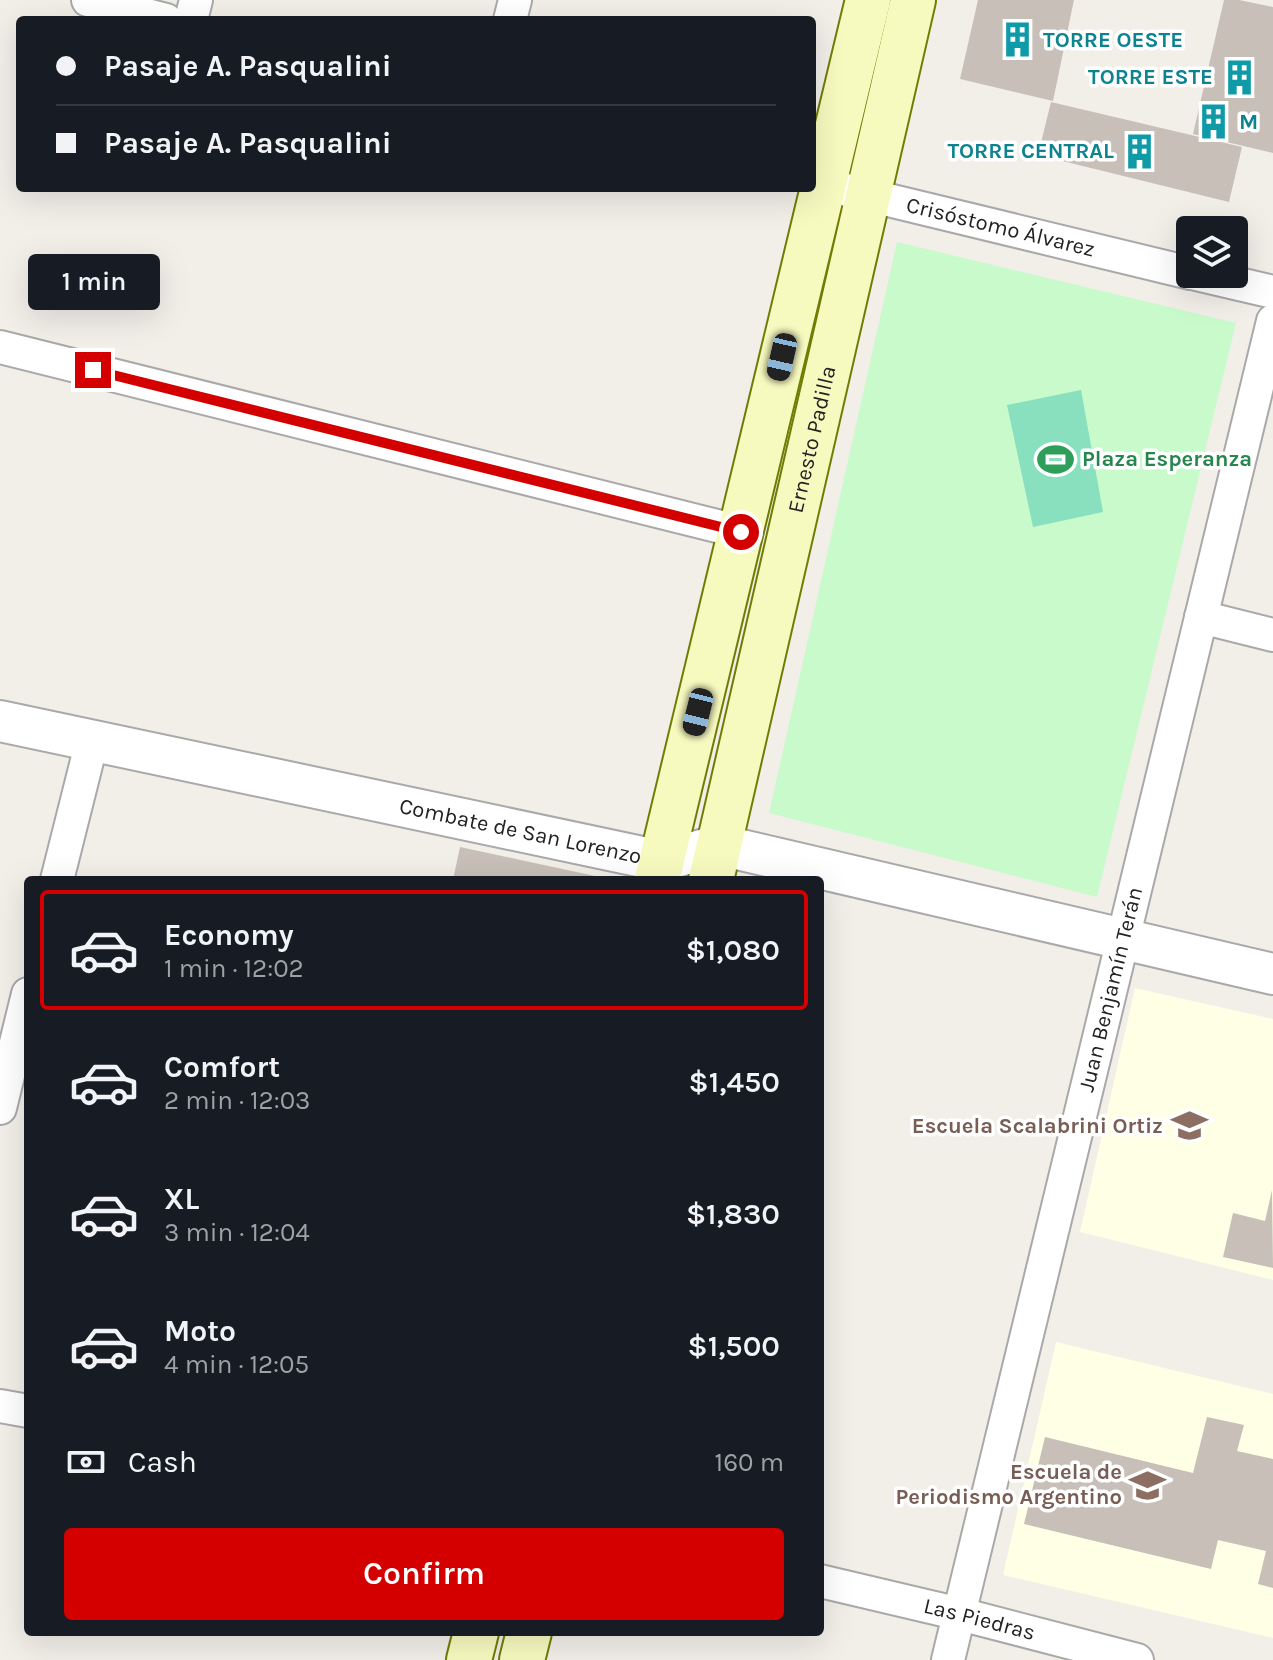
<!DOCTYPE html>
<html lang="en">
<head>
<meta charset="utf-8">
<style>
  :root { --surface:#171b24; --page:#242831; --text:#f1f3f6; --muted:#9ea1a6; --line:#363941; --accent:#d40000 }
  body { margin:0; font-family:Karla,sans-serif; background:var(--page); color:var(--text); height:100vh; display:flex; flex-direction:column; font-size:30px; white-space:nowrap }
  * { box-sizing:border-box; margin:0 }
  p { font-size:26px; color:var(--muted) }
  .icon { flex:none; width:44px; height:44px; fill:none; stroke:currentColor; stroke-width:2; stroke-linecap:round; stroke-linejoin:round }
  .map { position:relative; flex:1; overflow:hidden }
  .drawer { position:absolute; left:24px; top:876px; width:800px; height:760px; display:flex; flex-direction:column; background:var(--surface); border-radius:8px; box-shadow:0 8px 32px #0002 }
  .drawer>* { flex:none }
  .guide { position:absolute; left:16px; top:16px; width:800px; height:176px; border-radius:8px; box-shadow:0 8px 32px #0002; display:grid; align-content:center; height:176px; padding:0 40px; background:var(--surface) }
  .fabs { position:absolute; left:1176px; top:216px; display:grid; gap:16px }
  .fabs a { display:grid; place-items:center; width:72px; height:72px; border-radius:8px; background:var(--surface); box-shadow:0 8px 32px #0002; font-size:40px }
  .end { position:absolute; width:36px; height:36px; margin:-18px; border:10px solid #d40000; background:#fff; box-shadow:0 0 0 4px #fff }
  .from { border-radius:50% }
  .bubble { position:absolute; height:56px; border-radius:8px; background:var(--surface); box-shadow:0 8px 32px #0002; font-size:26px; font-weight:600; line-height:56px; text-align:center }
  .car { position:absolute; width:24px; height:48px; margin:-24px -12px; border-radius:10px; box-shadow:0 0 6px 2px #0007; background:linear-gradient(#222 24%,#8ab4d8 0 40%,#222 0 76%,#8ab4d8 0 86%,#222 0) }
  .guide b { display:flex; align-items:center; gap:28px; height:76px; font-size:30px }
  .guide b+b { border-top:2px solid var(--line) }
  .guide i { width:20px; height:20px; background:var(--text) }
  ul { padding:14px 0 0; list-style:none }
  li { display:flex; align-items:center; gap:24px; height:120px; margin:0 16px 12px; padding:0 24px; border:4px solid transparent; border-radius:8px }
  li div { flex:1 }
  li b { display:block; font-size:30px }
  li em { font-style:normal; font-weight:600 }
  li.current { border-color:var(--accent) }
  li>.icon { width:72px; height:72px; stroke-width:1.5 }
  .pay { display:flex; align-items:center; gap:20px; height:88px; padding:0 40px; font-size:30px }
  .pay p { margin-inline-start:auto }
  .button { display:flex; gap:16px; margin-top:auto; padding:16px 40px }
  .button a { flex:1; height:92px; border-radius:8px; background:var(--accent); color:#fff; font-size:32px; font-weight:600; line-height:92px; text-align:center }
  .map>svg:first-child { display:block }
</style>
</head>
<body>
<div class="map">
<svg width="1273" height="1660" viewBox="0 0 1273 1660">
  <rect width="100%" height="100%" fill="#f2efe9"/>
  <!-- education -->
  <g fill="#ffffe5">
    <polygon points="1135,988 1273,1019 1273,1280 1080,1232"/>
    <polygon points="1056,1342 1273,1394 1273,1638 1003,1575"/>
  </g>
  <!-- park -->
  <polygon fill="#c8facc" points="897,242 1236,323 1097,897 769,813"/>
  <!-- pitch -->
  <polygon fill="#88e0be" points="1081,390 1103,512 1033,527 1007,405"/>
  <!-- building -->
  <g fill="#c7bfb8">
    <polygon points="978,0 1074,0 1053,101 960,79"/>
    <polygon points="1224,0 1239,0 1273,7 1273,153 1193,134"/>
    <polygon points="1051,102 1242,147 1229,202 1038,155"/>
    <polygon points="460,847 595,876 594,880 453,880"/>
    <polygon points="1272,1190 1273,1268 1223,1257 1233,1213 1265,1221"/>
    <polygon points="1207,1417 1244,1425 1237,1451 1273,1459 1273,1588 1258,1584 1266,1551 1218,1540 1211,1569 1024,1524 1045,1437 1193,1473"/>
  </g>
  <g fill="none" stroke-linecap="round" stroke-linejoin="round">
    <defs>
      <g id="minor">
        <polyline points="88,0 166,20"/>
        <polyline points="191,20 196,0"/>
        <polyline points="510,20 515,0"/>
        <path id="s1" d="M 847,190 L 1190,273"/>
        <polyline points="1196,274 1273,292"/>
        <polyline points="0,347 741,532"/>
        <polyline points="1201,617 1273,635"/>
        <polyline points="57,880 92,741"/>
        <polyline points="0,1108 28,994"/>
        <polyline points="0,1406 28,1411"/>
        <path id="s2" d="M 820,1581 L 960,1614 L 1137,1660"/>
        <path id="s3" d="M 948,1660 L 1273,321"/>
      </g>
      <g id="tertiary">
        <path id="s4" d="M 0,721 L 661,861 L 720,845 L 1273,974"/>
      </g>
      <g id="secondary">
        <polyline points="657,880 868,0"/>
        <path id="s5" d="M 711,880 L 913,0"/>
        <polyline points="469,1660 476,1632"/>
        <polyline points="522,1660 529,1632"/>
      </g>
    </defs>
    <!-- minor casing -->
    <use href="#minor" stroke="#a9a9a9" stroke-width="36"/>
    <!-- tertiary casing -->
    <use href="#tertiary" stroke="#a9a9a9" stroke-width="44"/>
    <!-- secondary casing -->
    <use href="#secondary" stroke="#707d05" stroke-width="48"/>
    <!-- minor -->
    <use href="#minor" stroke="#fff" stroke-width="32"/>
    <!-- tertiary -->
    <use href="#tertiary" stroke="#fff" stroke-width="40"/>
    <!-- secondary -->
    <use href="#secondary" stroke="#f7fabf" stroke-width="44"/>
  </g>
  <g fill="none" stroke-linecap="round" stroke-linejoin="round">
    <!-- route -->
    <polyline stroke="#d40000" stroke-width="10" points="93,370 741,532"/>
  </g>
  <!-- icons -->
  <defs>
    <symbol id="building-bare" viewBox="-9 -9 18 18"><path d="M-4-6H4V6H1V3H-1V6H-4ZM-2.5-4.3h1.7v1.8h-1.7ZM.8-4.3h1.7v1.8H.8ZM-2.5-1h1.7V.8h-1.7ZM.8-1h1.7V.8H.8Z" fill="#0f9aa8" stroke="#fff" stroke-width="2.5" paint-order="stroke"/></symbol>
    <symbol id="stadium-bare" viewBox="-9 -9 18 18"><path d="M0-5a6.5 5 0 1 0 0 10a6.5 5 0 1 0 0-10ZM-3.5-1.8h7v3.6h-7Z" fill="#2e9e5b" stroke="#fff" stroke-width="2.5" paint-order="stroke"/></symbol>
    <symbol id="school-bare" viewBox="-9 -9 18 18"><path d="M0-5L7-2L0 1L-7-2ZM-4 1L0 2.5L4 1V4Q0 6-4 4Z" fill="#8d6e63" stroke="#fff" stroke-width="2.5" paint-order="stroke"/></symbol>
    <symbol id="university-bare" viewBox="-9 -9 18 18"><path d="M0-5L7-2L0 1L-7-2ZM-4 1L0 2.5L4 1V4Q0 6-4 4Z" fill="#8d6e63" stroke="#fff" stroke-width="2.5" paint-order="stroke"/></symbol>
  </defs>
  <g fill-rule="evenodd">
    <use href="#building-bare" x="992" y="14" width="51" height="51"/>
    <use href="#building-bare" x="1214" y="52" width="51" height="51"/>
    <use href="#building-bare" x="1188" y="96" width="51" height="51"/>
    <use href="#building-bare" x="1114" y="126" width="51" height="51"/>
    <use href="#stadium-bare" x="1030" y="434" width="51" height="51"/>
    <use href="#school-bare" x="1164" y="1100" width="51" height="51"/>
    <use href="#university-bare" x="1122" y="1460" width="51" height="51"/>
  </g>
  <g text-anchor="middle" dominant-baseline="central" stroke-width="7" stroke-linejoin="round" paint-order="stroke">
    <!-- culture labels -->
    <g font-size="22" font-weight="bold" fill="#0d838f" stroke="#fff" text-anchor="start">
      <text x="1043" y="40">TORRE OESTE</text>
      <text x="1213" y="77" text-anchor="end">TORRE ESTE</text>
      <text x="1239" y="122">M</text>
      <text x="1114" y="151" text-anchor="end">TORRE CENTRAL</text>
    </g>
    <!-- street labels -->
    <g font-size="22" fill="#222" stroke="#fff">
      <text stroke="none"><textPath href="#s1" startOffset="158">Crisóstomo Álvarez</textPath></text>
      <text stroke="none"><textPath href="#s5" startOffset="452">Ernesto Padilla</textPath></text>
      <text stroke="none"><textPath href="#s4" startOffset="532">Combate de San Lorenzo</textPath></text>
      <text stroke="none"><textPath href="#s3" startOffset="690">Juan Benjamín Terán</textPath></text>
      <text stroke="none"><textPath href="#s2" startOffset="164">Las Piedras</textPath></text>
    </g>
    <!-- leisure labels -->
    <g font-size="22" font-weight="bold" fill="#27864d" stroke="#fff" text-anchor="start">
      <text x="1082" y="459">Plaza Esperanza</text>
    </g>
    <!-- education labels -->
    <g font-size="22" font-weight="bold" fill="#785e54" stroke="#fff" text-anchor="end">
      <text x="1163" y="1126">Escuela Scalabrini Ortiz</text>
      <text x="1122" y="1472">Escuela de<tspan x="1122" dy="25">Periodismo Argentino</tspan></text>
    </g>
  </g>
</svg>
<div class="fabs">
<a><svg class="icon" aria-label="layers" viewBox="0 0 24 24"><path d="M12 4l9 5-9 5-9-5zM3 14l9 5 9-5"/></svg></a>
</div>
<i class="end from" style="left:741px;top:532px"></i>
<i class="end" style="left:93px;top:370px"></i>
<div class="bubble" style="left:28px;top:254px;width:132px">1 min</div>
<i class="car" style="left:782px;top:357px;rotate:193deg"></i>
<i class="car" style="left:698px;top:712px;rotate:194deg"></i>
<div class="guide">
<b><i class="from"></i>Pasaje A. Pasqualini</b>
<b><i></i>Pasaje A. Pasqualini</b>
</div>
<section class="drawer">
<ul>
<li class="current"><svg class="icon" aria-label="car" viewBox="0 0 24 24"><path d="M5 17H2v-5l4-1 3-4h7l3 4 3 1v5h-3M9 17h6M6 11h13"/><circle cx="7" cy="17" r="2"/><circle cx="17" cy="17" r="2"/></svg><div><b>Economy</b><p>1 min · 12:02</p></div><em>$1,080</em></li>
<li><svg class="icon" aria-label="car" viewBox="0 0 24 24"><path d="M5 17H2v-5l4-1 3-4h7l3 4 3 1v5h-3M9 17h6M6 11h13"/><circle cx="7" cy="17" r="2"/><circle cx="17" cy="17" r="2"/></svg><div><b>Comfort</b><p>2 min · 12:03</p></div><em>$1,450</em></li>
<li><svg class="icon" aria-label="car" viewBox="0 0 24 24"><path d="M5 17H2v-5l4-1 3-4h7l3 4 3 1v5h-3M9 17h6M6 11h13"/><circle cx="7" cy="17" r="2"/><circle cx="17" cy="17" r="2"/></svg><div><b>XL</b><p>3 min · 12:04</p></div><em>$1,830</em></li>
<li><svg class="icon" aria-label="car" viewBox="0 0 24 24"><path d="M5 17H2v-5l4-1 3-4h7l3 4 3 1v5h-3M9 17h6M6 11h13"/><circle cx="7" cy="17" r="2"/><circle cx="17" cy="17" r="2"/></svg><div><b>Moto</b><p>4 min · 12:05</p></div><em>$1,500</em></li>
</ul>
<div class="pay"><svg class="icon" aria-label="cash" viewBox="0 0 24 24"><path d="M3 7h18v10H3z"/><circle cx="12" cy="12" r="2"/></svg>Cash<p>160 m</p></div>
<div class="button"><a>Confirm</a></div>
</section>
</div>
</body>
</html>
